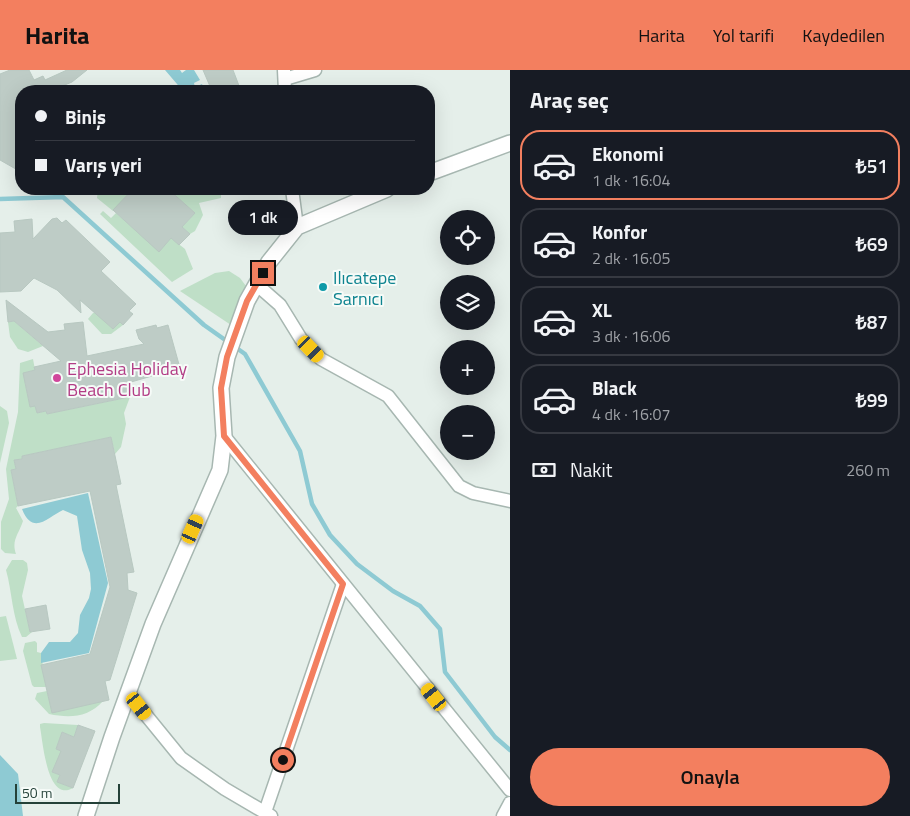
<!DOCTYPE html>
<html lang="tr">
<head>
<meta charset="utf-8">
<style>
  :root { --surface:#171b24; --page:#20242c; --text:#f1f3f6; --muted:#9ea1a6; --line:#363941; --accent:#f37f5f }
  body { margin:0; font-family:"Titillium Web",sans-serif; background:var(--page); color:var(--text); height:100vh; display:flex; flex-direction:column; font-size:19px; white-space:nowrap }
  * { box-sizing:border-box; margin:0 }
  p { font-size:16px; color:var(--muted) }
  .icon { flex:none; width:28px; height:28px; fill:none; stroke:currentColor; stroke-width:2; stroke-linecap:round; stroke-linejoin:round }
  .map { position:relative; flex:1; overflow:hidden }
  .panel { display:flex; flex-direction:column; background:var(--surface); width:400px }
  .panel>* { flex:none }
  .guide { position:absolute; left:15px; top:15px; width:420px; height:110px; border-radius:20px; box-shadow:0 5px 20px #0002; display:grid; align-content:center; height:110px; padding:0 20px; background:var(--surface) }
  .fabs { position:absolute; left:440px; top:140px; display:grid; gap:10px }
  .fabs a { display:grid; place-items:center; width:55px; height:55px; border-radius:50%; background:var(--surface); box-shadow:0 5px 20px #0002; font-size:25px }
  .scale { position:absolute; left:15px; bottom:12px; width:105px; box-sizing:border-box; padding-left:5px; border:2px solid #244138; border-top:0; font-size:14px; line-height:18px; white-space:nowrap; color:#244138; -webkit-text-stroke:4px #f6fbf8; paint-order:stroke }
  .end { position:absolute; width:22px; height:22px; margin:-11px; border:6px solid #f37f5f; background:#111; box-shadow:0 0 0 2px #111 }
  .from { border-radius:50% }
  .bubble { position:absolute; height:35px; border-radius:18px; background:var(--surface); box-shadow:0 5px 20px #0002; font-size:16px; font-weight:600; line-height:35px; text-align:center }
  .car { position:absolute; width:15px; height:30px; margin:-15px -8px; border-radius:6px; box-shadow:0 0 4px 1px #0007; background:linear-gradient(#f5c518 24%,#345 0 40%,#f5c518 0 76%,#345 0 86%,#f5c518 0) }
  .guide b { display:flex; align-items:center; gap:18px; height:48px; font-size:19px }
  .guide b+b { border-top:1px solid var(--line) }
  .guide i { width:12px; height:12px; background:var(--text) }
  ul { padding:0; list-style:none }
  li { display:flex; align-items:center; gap:15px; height:70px; margin:0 10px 8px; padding:0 10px; border:2px solid var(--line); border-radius:20px }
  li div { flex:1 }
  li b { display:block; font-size:19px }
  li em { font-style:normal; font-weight:600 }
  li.selected { border-color:var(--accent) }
  li>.icon { width:45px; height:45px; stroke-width:1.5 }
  h2 { padding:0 20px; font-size:22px; line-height:60px }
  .pay { display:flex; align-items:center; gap:12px; height:55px; padding:0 20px; font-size:19px }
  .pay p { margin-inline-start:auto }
  .cta { display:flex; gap:10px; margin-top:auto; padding:10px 20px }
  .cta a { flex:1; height:58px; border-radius:30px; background:var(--accent); color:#111; font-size:20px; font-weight:600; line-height:58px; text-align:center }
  header { display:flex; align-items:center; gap:30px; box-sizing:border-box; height:70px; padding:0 25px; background:var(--accent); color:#111 }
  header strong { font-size:24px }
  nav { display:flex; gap:28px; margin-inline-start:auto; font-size:18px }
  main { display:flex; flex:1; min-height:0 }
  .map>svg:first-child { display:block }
</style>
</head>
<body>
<header>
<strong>Harita</strong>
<nav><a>Harita</a><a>Yol tarifi</a><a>Kaydedilen</a></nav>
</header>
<main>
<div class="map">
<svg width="510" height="746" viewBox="0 0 510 746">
  <rect width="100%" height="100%" fill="#e5efea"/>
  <!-- green -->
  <g fill="#bfdfc7">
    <polygon points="98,119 128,119 129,123 113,141 97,128"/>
    <polygon points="168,119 212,119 221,124 221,128 199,133 203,145 195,161 190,164 182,157 195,143"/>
    <polygon points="103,141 111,148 116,143 159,181 171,168 185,179 193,199 172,212 100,144"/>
    <polygon points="229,201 240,208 246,216 231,255 180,221 215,203"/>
    <polygon points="93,243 96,243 113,259 120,252 123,255 111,264 102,264 88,249"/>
    <polygon points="14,251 43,276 28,282 18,279 10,267 8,252"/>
    <path d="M 33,289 L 35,300 L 27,302 L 29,311 L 25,313 L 30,336 L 35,336 L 37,343 L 46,341 L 47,344 L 130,327 L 124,343 L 126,354 L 121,377 L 115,384 L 111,367 L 22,386 L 22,389 L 14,390 L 16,399 L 11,400 L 18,436 L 16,438 L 23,451 C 19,464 11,470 16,484 L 5,483 L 1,479 L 1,452 L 9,429 L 6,399 L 18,342 L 20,293 Z"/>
    <polygon points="0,336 7,341 9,353 0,393"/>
    <path d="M 12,490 L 23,490 L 27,493 L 28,500 L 22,526 L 30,562 L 32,562 L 26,567 L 22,567 C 12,547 12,521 6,500 Z"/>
    <polygon points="6,546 17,589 0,591 0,547"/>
    <polygon points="35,571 37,573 37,582 41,583 46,617 34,617 32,615 23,581 25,573"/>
    <path d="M 47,621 L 52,642 L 103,631 C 88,648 69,648 49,644 L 35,629 L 37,623 Z"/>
    <path d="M 44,653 L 78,655 L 74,667 L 62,662 L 56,679 L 68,684 L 57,691 L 52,702 L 60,705 L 57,712 L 73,718 C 47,733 43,672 40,657 L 40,654 Z"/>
  </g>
  <!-- water -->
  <g fill="#8ecad3">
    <polygon points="165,0 180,0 182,3 186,0 194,0 200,10 194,13 195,17 202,14 205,21 183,21"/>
    <path d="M 88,423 L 108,513 L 89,583 L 41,593 L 41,583 L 49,572 L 70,572 L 78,563 L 80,545 L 89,528 L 91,519 L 90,503 L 82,480 L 77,446 L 63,440 C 49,446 33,467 22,439 Z"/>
    <polygon points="0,685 18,704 23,746 0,746"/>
  </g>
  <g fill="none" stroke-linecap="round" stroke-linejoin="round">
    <!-- stream -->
    <polyline stroke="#8ecad3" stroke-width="4.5" points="0,129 63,127 204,255 245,284 300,381 312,434 330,465 357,494 393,521 420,536 440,559 445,602 495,667 510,680"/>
  </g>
  <!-- building -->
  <g fill="#beccc6" stroke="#b8c8c1">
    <polygon points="10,0 29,0 34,10 43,6 45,10 67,0 87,0 72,12 50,21 21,21 21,102 0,90 0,4"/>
    <polygon points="203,0 233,0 241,21 212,21"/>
    <polygon points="133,119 168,119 195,143 182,157 190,164 179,175 171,168 159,182 113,140"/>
    <polygon points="57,148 62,153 66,150 110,192 101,201 136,234 129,241 133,244 123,255 120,252 113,259 80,230 81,243 57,220 34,208 21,221 0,222 0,163 15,162 14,151 32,149 33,169 52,149"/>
    <polygon points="6,230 48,262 65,260 64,254 83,252 87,286 144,274 139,269 136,260 156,255 157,258 168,255 180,298 131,312 134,326 47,344 46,341 37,343 35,336 30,337 23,303 35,300 34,297 61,291 14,251 8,252"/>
    <polygon points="111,367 121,414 116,415 134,502 127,503 128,520 137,523 110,610 105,611 109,630 52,643 41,595 90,584 110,517 90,421 18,436 11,400 16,399 14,390 22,389 22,386"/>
    <polygon points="46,535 50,559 30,562 25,539"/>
    <polygon points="78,655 95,661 73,718 57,712 60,705 52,702 61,681 56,679 62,662 74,667"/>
  </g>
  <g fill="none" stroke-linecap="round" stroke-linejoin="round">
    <defs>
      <g id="minor">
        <polyline points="284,0 285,21"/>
        <polyline points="285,9 315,0"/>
        <polyline points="292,119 297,157"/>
        <polyline points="256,214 280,235 301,269 321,289 388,326 459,416 473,423 510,431"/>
        <polyline points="224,366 510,720"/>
        <polyline points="128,623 181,688 225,719 271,746"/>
        <polyline points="265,742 343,514"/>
        <polyline points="503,746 510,733"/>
      </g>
      <g id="tertiary">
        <polyline points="429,103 510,73"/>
        <polyline points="86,746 112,667 153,554 220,400 224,366 221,318 227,287 247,231 269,192 297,157 387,119"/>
      </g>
    </defs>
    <!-- minor casing -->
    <use href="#minor" stroke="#a7b7b1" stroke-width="15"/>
    <!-- tertiary casing -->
    <use href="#tertiary" stroke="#a7b7b1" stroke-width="18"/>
    <!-- minor -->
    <use href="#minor" stroke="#fff" stroke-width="12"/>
    <!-- tertiary -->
    <use href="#tertiary" stroke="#fff" stroke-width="15"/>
  </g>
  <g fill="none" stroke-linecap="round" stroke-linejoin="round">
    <!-- route -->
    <polyline stroke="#f37f5f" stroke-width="6" points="263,203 247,231 227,287 221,318 224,366 343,514 283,690"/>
  </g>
  <!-- markers -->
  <circle fill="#0f9aa8" stroke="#f6fbf8" stroke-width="2" cx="323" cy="217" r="5"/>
  <circle fill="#d1479c" stroke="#f6fbf8" stroke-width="2" cx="57" cy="308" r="5"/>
  <g text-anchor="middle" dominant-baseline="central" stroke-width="4" stroke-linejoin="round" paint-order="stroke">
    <!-- culture labels -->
    <g font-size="18" fill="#0d838f" stroke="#f6fbf8" text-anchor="start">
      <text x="333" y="207">Ilıcatepe<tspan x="333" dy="21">Sarnıcı</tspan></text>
    </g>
    <!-- hotel labels -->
    <g font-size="18" fill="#b23c85" stroke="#f6fbf8" text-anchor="start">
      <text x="67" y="298">Ephesia Holiday<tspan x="67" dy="21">Beach Club</tspan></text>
    </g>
  </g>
</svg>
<div class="fabs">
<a><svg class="icon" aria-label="locate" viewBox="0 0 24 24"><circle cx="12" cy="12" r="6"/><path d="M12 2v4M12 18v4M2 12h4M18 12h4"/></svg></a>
<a><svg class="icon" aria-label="layers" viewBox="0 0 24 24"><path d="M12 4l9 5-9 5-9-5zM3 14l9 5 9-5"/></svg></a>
<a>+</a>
<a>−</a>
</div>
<div class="scale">50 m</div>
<i class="end from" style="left:283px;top:690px"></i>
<i class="end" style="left:263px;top:203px"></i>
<div class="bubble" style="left:228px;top:130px;width:70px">1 dk</div>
<i class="car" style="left:311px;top:279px;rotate:136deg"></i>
<i class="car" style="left:193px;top:459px;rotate:24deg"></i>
<i class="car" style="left:434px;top:627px;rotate:321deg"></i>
<i class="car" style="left:139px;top:636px;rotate:142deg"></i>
<div class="guide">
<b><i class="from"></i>Biniş</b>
<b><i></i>Varış yeri</b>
</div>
</div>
<section class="panel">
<h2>Araç seç</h2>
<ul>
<li class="selected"><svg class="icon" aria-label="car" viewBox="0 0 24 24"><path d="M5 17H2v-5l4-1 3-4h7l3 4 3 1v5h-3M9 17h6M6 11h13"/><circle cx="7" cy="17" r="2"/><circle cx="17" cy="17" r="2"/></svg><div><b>Ekonomi</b><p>1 dk · 16:04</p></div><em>₺51</em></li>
<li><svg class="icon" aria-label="car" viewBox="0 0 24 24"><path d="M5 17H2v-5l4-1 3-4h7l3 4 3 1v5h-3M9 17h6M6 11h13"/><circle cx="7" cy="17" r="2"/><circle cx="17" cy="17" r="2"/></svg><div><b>Konfor</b><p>2 dk · 16:05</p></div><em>₺69</em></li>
<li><svg class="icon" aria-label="car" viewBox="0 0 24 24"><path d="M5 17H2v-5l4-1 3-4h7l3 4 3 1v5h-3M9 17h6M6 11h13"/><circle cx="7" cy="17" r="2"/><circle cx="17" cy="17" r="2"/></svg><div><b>XL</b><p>3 dk · 16:06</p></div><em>₺87</em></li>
<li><svg class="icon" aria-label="car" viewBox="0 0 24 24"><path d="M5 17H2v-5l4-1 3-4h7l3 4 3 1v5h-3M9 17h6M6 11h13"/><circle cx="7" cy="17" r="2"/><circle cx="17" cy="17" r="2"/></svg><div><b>Black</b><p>4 dk · 16:07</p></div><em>₺99</em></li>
</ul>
<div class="pay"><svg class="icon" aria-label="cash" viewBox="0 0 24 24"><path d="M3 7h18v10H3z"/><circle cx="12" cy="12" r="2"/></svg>Nakit<p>260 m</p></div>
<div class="cta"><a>Onayla</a></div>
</section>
</main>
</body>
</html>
